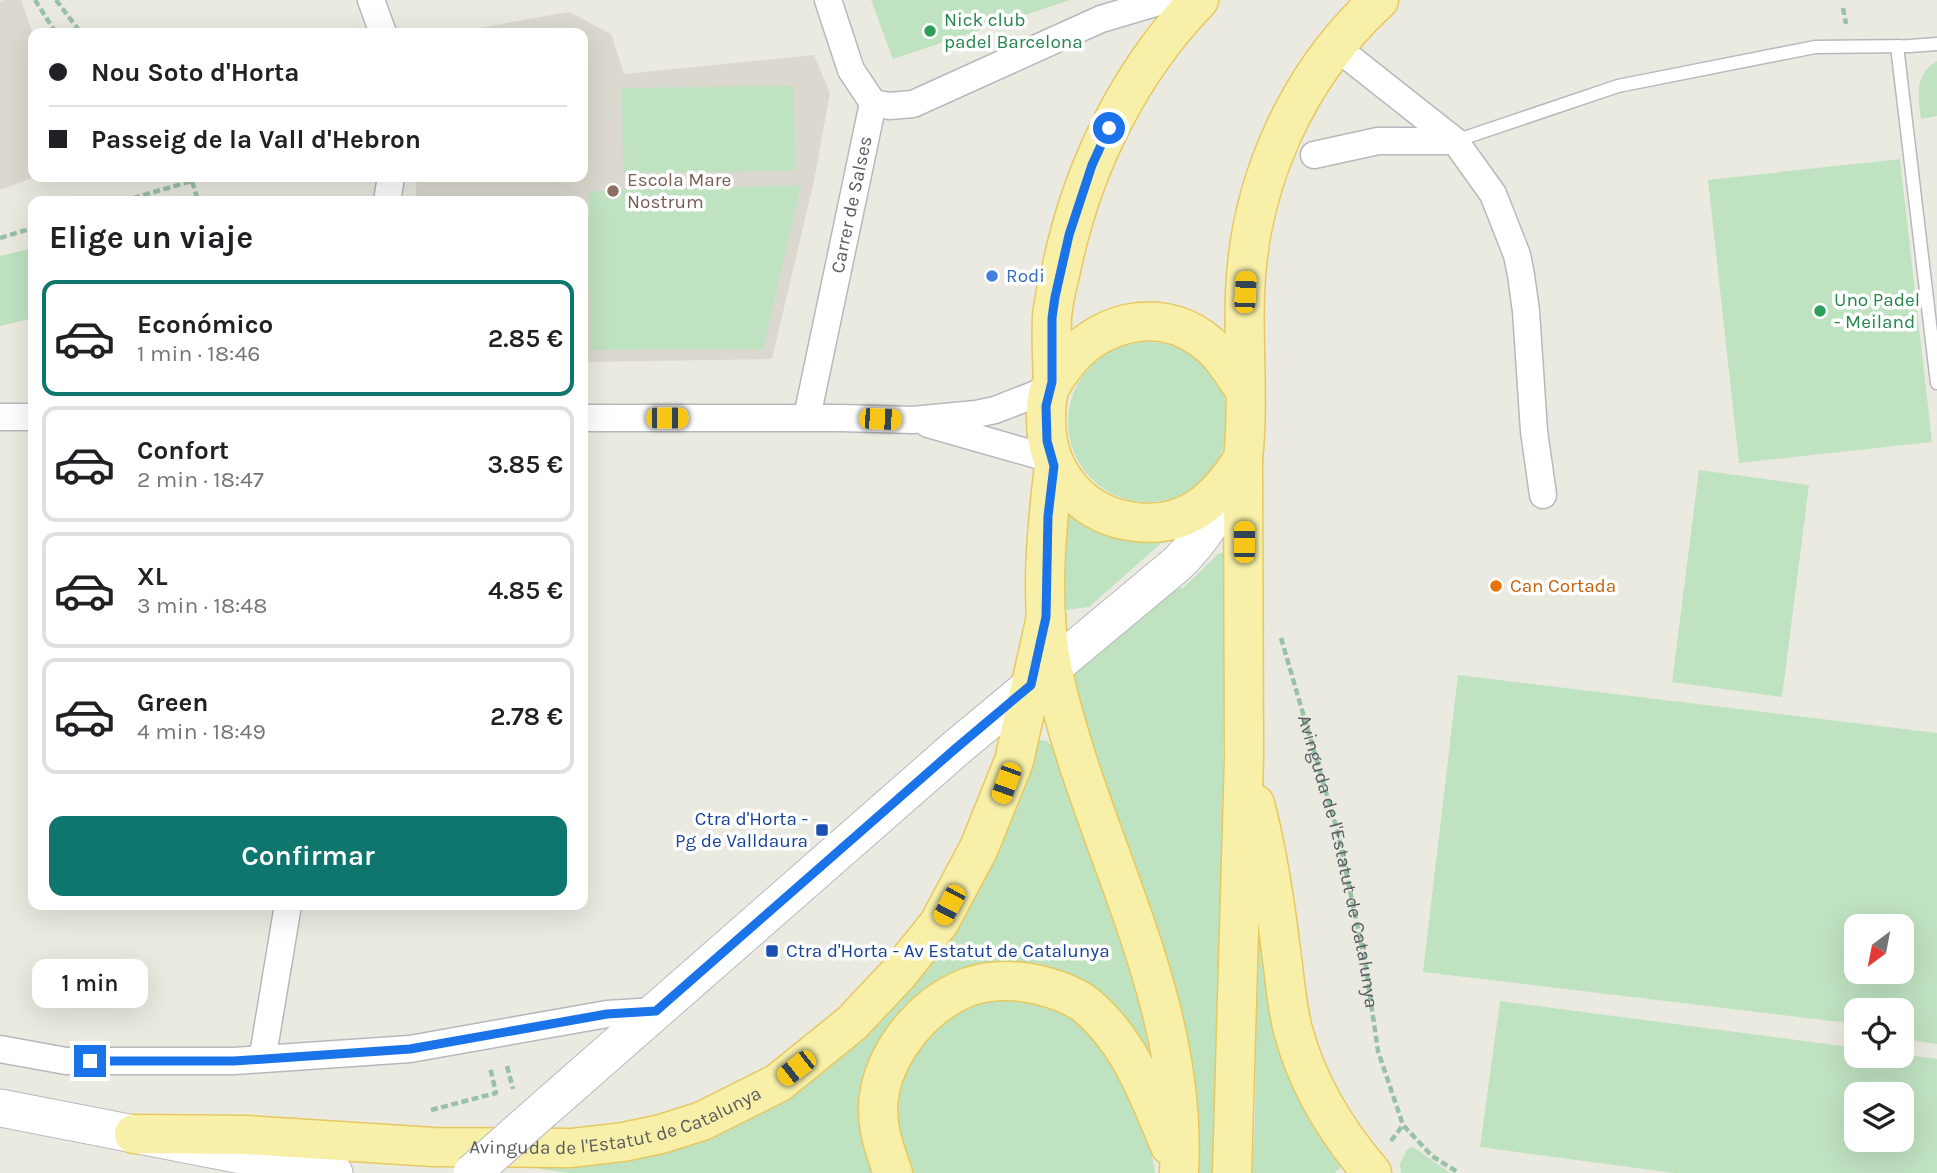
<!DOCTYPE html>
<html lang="es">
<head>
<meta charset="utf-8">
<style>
  :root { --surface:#fff; --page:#f6f6f6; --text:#202124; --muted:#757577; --line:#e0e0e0; --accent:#0f766e }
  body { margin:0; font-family:Karla,sans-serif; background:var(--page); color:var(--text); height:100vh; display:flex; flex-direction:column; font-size:26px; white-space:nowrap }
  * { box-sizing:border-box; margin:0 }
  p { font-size:23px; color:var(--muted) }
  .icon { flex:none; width:38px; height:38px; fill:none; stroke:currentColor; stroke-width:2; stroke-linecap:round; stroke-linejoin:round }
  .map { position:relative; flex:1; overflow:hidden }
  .side { position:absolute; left:28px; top:196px; width:560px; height:714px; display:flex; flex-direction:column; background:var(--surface); border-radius:14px; box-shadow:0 7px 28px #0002 }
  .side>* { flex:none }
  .top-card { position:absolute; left:28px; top:28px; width:560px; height:154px; border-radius:14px; box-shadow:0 7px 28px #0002; display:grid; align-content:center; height:154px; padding:0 21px; background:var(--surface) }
  .needle { width:46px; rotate:212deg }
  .tools { position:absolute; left:1844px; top:914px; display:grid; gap:14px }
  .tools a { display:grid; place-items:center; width:70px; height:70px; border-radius:14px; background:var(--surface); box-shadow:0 7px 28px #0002; font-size:35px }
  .end { position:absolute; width:32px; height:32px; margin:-16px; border:9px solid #1a73e8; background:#fff; box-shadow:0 0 0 4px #fff }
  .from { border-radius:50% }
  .bubble { position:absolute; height:49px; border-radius:14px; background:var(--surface); box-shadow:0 7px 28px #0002; font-size:23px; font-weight:600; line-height:49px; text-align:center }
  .car { position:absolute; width:21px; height:42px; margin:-21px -10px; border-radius:9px; box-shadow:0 0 5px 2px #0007; background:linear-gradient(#f5c518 24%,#345 0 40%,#f5c518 0 76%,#345 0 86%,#f5c518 0) }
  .top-card b { display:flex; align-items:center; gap:24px; height:66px; font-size:26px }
  .top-card b+b { border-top:2px solid var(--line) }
  .top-card i { width:18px; height:18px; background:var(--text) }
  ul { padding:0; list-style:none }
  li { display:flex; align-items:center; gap:21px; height:116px; margin:0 14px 10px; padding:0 7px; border:4px solid var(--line); border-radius:14px }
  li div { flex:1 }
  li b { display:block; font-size:26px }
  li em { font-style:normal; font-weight:600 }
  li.selected { border-color:var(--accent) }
  li>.icon { width:63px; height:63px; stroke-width:1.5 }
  h2 { padding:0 21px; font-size:32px; line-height:84px }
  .button { display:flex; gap:14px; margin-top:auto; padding:14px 21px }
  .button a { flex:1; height:80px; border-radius:14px; background:var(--accent); color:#fff; font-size:28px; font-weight:600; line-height:80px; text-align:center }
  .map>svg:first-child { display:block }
</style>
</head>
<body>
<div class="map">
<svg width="1937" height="1173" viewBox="0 0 1937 1173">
  <rect width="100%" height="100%" fill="#ebeae1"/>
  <!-- education -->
  <g fill="#dbd9cf">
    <polygon points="4,0 21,0 33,34 35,177 0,190 0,2"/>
    <polygon points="569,12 611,34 624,74 814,55 830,93 814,181 772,359 583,362 583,201 415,201 417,177 583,177 583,33 451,33"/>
  </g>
  <!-- green -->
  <g fill="#bfe2c1" fill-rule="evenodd">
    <polygon points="871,0 1070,0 893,59"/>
    <path d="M 1937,61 L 1937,116 L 1921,119 C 1918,96 1914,75 1937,61 Z"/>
    <polygon points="794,86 795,171 623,173 622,88"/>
    <polygon points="1900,159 1932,442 1739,463 1708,180"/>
    <polygon points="801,185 763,349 591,350 589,191"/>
    <polygon points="33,248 33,318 0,326 0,256"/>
    <circle cx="1148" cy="422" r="80"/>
    <polygon points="1699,470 1809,485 1782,697 1672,682"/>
    <polygon points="1066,509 1166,539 1089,607 1065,610"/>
    <polygon points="1219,553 1226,553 1219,1086 1216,1173 1196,1173 1073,674 1075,669 1173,580 1182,589"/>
    <path d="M 1458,675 L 1937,733 L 1937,1044 L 1902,1039 L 1902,1010 L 1857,1010 L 1857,1024 L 1423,972 ZM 1857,926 L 1902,926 L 1902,971 L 1857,971 Z"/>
    <polygon points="1039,740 1047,741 1054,748 1139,996 1154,1068 1072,987 921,1002 880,1173 567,1173 530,1167 537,1161 562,1162 848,1042 1035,742"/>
    <polygon points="1261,931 1346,1161 1335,1173 1252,1173 1255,1118 1257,935"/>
    <polygon points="997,995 1064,1007 1109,1047 1149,1137 1155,1173 904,1173 888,1116 923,1028"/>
    <path d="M 1500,1001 L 1857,1048 L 1857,1055 L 1902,1054 L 1937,1059 L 1937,1173 L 1674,1173 L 1480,1147 ZM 1857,1094 L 1902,1094 L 1902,1139 L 1857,1139 Z"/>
    <polygon points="1413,1147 1450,1173 1401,1173 1400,1164 1407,1149"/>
  </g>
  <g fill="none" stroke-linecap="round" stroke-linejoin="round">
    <defs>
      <g id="lane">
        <polyline points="1897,46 1937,383"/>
        <polyline points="1455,141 1618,86 1815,47 1910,46 1937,44"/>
      </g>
      <g id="street">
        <polyline points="371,0 383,33"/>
        <polyline points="1336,47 1455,141 1493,194 1517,255 1521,275 1526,311 1534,431 1543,495"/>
        <polyline points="873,103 889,106 913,104 1101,19 1165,0"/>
        <polyline points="1314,155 1378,141 1455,141"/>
        <polyline points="387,201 391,177"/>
        <polyline points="0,417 33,417"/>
        <path id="s2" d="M 807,417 L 873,103 L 851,70 L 828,0"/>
        <polyline points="583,418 841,418 913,420 976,414 995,410 1049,389"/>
        <polyline points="928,424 1051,459"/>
        <polyline points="0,1049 66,1061 234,1061 410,1049 607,1014 656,1011"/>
        <polyline points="259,1059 264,1049 288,905"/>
      </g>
      <g id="secondary">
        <polyline points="0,1108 334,1173"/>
        <path d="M 543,1110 L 955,749 L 1177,564 C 1203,539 1219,511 1234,479"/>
      </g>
      <g id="primary">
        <path d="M 1053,382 C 1052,361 1051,340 1052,318 C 1053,299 1059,280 1063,261 C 1084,165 1130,71 1199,0"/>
        <path d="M 1243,459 C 1217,499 1188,528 1136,522 C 1082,516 1046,473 1046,420 C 1046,409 1046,398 1050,388 C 1053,380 1059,373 1064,366 C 1096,323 1155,306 1201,338 C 1221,352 1232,371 1245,391"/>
        <path d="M 1054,466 C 1046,533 1039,605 1053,672 C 1090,842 1189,994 1179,1173"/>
        <path d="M 1255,804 C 1268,853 1275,901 1281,951 C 1285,977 1286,1004 1293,1030 C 1307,1083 1336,1131 1372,1173"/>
        <path id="s3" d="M 134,1134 L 246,1135 L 433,1147 L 571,1148 L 623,1142 L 661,1134 L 702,1121 L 778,1083 L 852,1023 L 899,973 L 939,923 L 979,848 L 1014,761 L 1046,617"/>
        <path d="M 893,1173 C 883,1146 874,1120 880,1090 C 889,1048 922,1008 961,990 C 984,979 1015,979 1039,985 C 1055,989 1074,995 1087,1006 C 1130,1042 1149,1096 1170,1146"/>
        <path d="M 1232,1173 L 1244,758 L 1243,459 C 1249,404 1243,349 1245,293 C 1249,183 1297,75 1379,0"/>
      </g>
    </defs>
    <!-- lane casing -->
    <use href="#lane" stroke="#b7b8bd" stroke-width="15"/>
    <!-- street casing -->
    <use href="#street" stroke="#b7b8bd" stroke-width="29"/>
    <!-- secondary casing -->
    <use href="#secondary" stroke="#b7b9bf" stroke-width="39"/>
    <!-- primary casing -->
    <use href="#primary" stroke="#e6c860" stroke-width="41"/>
    <!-- path -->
    <g stroke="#99c1a7" stroke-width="4.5" stroke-dasharray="7 3.5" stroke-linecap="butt">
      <polyline points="35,0 56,33"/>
      <polyline points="56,0 81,33"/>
      <polyline points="1843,8 1846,24"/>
      <polyline points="172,177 192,181 198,201"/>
      <polyline points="123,201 192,181 190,177"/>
      <polyline points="0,238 33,228"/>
      <path id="s1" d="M 1281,638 L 1337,830 L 1365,961 L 1378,1051 L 1403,1125 L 1432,1156 L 1459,1173"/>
      <polyline points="507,1066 513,1089"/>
      <polyline points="431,1110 496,1093 490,1067"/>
      <polyline points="1391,1141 1403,1125"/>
    </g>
    <!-- lane -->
    <use href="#lane" stroke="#fff" stroke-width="12"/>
    <!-- street -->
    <use href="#street" stroke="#fff" stroke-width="26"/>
    <!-- secondary -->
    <use href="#secondary" stroke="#fff" stroke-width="37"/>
    <!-- primary -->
    <use href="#primary" stroke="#f8f0a9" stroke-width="38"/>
    <defs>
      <polyline id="secondary-bridge" points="472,1173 543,1110"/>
    </defs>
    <!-- secondary-bridge casing -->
    <use href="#secondary-bridge" stroke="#b7b9bf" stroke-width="39" stroke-linecap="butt"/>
    <!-- secondary-bridge -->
    <use href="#secondary-bridge" stroke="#fff" stroke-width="37"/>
  </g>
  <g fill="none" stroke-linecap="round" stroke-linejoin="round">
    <!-- route -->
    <polyline stroke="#1a73e8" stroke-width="9" points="90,1061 234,1061 410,1049 607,1014 656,1011 955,749 1031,685 1046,617 1048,516 1054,466 1047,441 1046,406 1052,382 1052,318 1055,297 1069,235 1092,165 1109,128"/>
  </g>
  <!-- markers -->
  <g fill="#2e9e5b" stroke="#fff" stroke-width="2.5">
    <circle cx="930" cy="31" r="7"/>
    <circle cx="1820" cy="311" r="7"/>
  </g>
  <circle fill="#8d6e63" stroke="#fff" stroke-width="2.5" cx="613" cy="191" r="7"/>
  <circle fill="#3f7fe0" stroke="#fff" stroke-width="2.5" cx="992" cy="276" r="7"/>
  <circle fill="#e8710a" stroke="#fff" stroke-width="2.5" cx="1496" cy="586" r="7"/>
  <g fill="#1a4fb4" stroke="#fff" stroke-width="2.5">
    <rect x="815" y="823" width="14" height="14" rx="3.5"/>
    <rect x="765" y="944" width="14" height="14" rx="3.5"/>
  </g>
  <g text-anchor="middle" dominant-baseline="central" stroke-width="7" stroke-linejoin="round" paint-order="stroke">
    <!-- leisure labels -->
    <g font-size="19" fill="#27864d" stroke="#fff" text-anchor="start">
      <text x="944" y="20">Nick club<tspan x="944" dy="22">padel Barcelona</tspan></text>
      <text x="1834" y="300">Uno Padel<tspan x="1834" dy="22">- Meiland</tspan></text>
    </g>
    <!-- education labels -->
    <g font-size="19" fill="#785e54" stroke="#fff" text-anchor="start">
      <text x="627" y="180">Escola Mare<tspan x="627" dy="22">Nostrum</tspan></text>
    </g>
    <!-- street labels -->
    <g font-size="19" fill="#5a5c61" stroke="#fff">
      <text stroke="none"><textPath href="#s2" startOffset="217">Carrer de Salses</textPath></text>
      <text stroke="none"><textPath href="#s1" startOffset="231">Avinguda de l'Estatut de Catalunya</textPath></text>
      <text stroke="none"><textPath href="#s3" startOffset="486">Avinguda de l'Estatut de Catalunya</textPath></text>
    </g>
    <!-- shop labels -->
    <g font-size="19" fill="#366cbe" stroke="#fff" text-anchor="start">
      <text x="1006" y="276">Rodi</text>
    </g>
    <!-- food labels -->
    <g font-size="19" fill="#c56008" stroke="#fff" text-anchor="start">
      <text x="1510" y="586">Can Cortada</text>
    </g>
    <!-- transit labels -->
    <g font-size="19" fill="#164399" stroke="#fff" text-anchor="end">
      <text x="808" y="819">Ctra d'Horta -<tspan x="808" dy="22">Pg de Valldaura</tspan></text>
      <text x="786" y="951" text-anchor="start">Ctra d'Horta - Av Estatut de Catalunya</text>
    </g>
  </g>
</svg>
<div class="tools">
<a><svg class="needle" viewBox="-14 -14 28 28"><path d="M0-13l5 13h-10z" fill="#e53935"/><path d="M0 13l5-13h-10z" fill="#757577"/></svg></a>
<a><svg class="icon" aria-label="locate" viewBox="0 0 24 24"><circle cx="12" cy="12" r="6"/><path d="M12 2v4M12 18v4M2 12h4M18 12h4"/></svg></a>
<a><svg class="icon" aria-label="layers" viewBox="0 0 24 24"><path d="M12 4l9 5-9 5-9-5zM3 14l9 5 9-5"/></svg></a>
</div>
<i class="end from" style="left:1109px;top:128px"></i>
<i class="end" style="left:90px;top:1061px"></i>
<div class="bubble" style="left:32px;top:959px;width:116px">1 min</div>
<i class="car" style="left:1245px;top:292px;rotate:3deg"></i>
<i class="car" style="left:667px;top:418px;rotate:90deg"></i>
<i class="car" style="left:880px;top:419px;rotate:92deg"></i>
<i class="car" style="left:1244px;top:542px;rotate:0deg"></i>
<i class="car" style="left:1006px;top:783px;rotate:200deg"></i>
<i class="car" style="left:949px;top:905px;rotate:208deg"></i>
<i class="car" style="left:796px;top:1068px;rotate:232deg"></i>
<div class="top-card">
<b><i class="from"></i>Nou Soto d'Horta</b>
<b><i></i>Passeig de la Vall d'Hebron</b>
</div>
<section class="side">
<h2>Elige un viaje</h2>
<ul>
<li class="selected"><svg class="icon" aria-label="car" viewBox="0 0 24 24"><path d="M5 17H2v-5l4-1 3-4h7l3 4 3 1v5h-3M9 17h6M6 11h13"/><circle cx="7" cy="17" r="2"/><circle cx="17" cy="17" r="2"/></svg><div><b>Económico</b><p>1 min · 18:46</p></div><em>2.85 €</em></li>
<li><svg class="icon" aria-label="car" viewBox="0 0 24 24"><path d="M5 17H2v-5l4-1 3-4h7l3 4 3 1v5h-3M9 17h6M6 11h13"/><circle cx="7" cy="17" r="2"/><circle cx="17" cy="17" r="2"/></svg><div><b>Confort</b><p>2 min · 18:47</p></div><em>3.85 €</em></li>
<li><svg class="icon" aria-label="car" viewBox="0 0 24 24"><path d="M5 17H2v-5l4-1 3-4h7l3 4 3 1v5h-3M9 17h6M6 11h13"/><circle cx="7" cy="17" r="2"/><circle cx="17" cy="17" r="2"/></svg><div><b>XL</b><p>3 min · 18:48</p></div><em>4.85 €</em></li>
<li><svg class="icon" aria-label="car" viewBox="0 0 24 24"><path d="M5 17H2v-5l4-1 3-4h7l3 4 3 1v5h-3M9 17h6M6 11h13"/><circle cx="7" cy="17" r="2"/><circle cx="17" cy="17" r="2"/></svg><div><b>Green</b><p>4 min · 18:49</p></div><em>2.78 €</em></li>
</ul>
<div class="button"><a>Confirmar</a></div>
</section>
</div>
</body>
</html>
